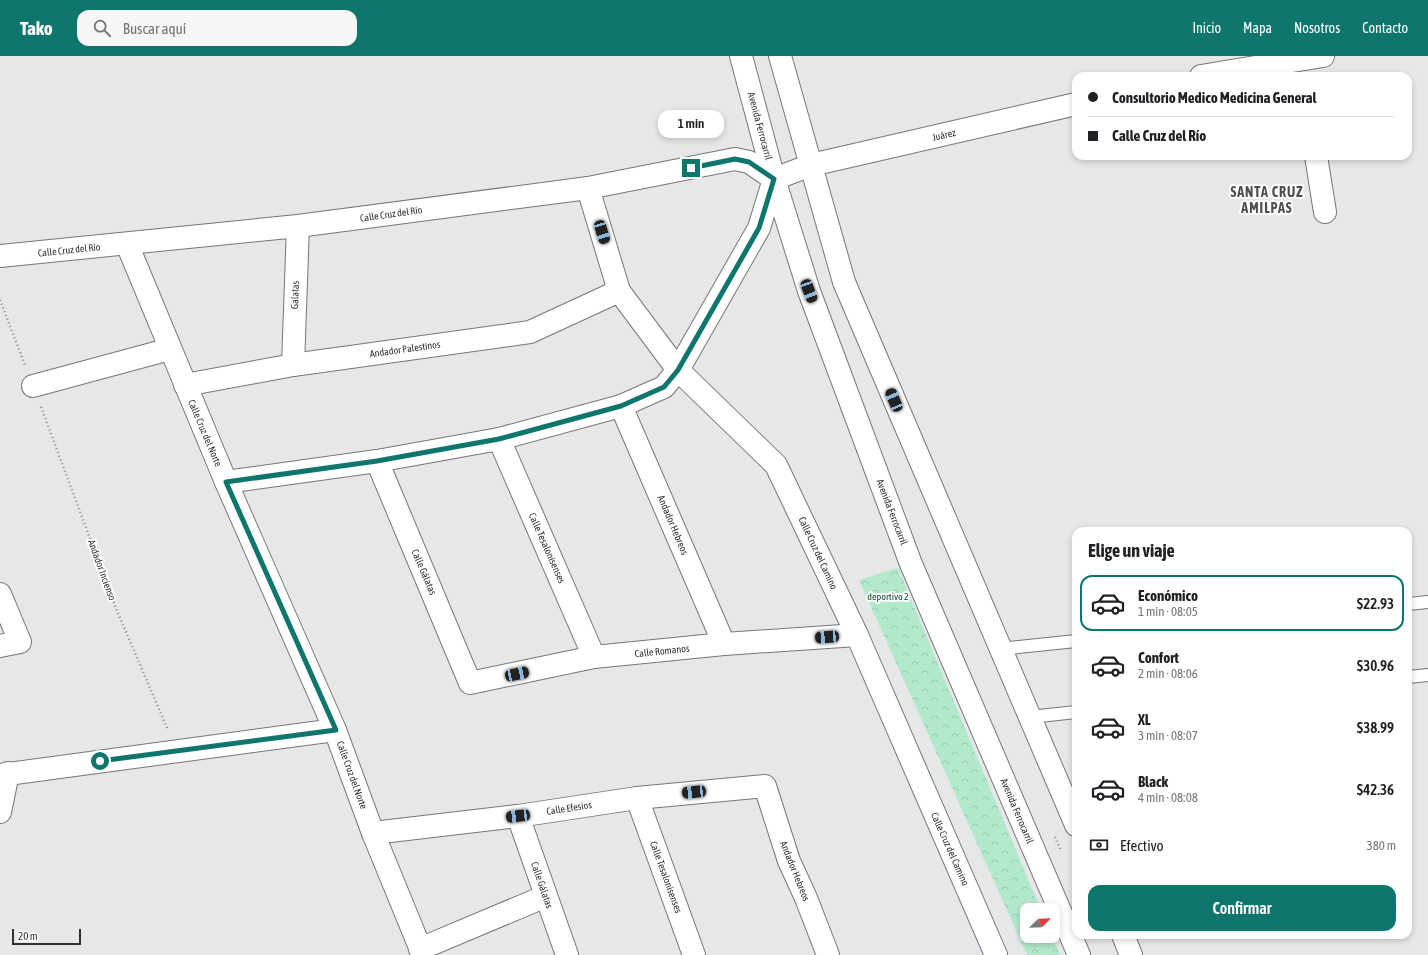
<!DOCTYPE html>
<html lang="es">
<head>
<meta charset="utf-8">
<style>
  :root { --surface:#fff; --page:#f6f6f6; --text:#202124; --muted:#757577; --line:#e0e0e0; --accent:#0f766e }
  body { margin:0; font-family:"Asap Condensed",sans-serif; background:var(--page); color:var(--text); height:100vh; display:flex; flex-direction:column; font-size:15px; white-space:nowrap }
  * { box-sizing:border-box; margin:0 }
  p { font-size:13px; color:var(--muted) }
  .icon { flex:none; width:22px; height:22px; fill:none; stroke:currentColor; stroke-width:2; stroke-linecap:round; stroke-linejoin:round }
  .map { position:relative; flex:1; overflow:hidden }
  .side { position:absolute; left:1072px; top:471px; width:340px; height:412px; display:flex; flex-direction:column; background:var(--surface); border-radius:12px; box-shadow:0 2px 6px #0003 }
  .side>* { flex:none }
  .top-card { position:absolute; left:1072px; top:16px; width:340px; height:88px; border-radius:12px; box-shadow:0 2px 6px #0003; display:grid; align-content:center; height:88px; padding:0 16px; background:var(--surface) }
  .needle { width:26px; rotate:67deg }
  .controls { position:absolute; left:1020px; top:847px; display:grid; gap:8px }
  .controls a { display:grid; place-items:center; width:40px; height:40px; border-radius:8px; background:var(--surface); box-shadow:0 2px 6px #0003; font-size:20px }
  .scale { position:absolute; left:12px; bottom:10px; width:69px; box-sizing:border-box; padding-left:4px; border:2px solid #313132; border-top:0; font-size:11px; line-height:14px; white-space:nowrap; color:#313132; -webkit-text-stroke:3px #fff; paint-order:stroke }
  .end { position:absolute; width:18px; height:18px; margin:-9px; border:5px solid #0f766e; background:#fff; box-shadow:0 0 0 2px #fff }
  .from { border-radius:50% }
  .bubble { position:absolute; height:28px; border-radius:12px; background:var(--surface); box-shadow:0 2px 6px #0003; font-size:13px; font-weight:600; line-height:28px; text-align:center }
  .car { position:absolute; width:12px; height:24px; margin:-12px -6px; border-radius:5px; box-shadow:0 0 3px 1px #0007; background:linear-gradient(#222 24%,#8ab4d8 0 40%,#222 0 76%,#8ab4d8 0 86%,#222 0) }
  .top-card b { display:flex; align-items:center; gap:14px; height:38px; font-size:15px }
  .top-card b+b { border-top:1px solid var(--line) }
  .top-card i { width:10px; height:10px; background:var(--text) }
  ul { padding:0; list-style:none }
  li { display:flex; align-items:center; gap:12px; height:56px; margin:0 8px 6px; padding:0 8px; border:2px solid transparent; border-radius:12px }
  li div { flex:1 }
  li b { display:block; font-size:15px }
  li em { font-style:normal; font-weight:600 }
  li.on { border-color:var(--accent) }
  li>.icon { width:36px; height:36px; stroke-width:1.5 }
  h2 { padding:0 16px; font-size:18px; line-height:48px }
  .pay { display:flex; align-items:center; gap:10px; height:44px; padding:0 16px; font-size:15px }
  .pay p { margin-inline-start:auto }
  .cta { display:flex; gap:8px; margin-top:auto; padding:8px 16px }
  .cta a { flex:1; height:46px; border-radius:12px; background:var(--accent); color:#fff; font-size:16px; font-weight:600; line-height:46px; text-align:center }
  header { display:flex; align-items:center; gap:24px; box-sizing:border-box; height:56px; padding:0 20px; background:var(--accent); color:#fff }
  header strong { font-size:19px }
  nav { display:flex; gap:22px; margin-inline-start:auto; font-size:14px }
  .search { width:280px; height:36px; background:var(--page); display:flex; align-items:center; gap:10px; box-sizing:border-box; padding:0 14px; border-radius:12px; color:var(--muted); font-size:15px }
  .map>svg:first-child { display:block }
</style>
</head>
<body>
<header>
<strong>Tako</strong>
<div class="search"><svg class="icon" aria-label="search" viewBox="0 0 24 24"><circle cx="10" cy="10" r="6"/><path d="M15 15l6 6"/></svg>Buscar aquí</div>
<nav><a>Inicio</a><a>Mapa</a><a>Nosotros</a><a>Contacto</a></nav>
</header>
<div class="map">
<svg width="1428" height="899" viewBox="0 0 1428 899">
  <defs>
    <pattern id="forest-crowns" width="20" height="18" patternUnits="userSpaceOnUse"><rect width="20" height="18" fill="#b2e9ca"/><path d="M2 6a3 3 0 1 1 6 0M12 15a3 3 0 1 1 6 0" fill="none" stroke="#9ac8ae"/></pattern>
  </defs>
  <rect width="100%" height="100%" fill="#e6e7e9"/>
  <!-- forest -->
  <polygon fill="url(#forest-crowns)" points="898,512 1041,854 1027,854 1027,880 1052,880 1060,899 1027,899 859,524"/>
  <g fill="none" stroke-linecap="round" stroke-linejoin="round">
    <defs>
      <g id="service">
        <polyline points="1408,548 1428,546"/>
        <polyline points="1000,593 1076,585"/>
        <polyline points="1408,621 1428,619"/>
        <polyline points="1030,661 1076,656"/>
      </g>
      <g id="minor">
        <polyline points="1201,20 1323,0"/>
        <polyline points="1316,100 1325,156"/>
        <polyline points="774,123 811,109 1076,48"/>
        <polyline points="588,132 619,235 678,314 776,409 857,579 996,899"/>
        <polyline points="127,188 226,426 335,674 373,777 423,899"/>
        <polyline points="0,200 298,170 588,132 735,103 749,106 774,123"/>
        <polyline points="293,309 298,170"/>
        <polyline points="185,329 293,309 530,276 619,235"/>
        <polyline points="33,330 170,293"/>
        <polyline points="621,350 724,588"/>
        <polyline points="499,383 594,601"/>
        <polyline points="377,405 470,627 594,601 724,588 857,579"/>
        <polyline points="226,426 377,405 499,383 621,350 664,331 678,314 759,172 774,123"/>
        <polyline points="0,538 20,586 0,590"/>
        <polyline points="0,719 335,674"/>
        <polyline points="637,742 694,899"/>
        <polyline points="0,756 8,717"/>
        <polyline points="518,760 567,899"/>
        <polyline points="373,777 518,760 637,742 765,730 789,805 806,842 828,899"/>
        <polyline points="420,893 546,840"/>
      </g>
      <g id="secondary">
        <polyline points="741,0 774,123 809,235 911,508 1079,899"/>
        <polyline points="780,0 844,226 1076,769"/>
        <polyline points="1123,879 1131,899"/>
      </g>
    </defs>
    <!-- service casing -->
    <use href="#service" stroke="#767678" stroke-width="14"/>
    <!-- minor casing -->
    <use href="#minor" stroke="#767678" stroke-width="24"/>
    <!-- secondary casing -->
    <use href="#secondary" stroke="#767678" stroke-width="24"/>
    <!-- path -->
    <g stroke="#898a8b" stroke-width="2.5" stroke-dasharray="1 3" stroke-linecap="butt">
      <polyline points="0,244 25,309"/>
      <polyline points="41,351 117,555 168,674"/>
      <polyline points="1055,781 1061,795"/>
    </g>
    <!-- service -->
    <use href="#service" stroke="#fff" stroke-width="12"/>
    <!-- minor -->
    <use href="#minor" stroke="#fff" stroke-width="22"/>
    <!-- secondary -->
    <use href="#secondary" stroke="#fff" stroke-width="22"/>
  </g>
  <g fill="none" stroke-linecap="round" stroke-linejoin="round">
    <!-- route -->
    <polyline stroke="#0f766e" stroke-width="5" points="100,705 336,674 226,426 377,405 499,383 621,350 664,331 678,314 759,172 774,123 749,106 735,103 691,112"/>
  </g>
  <g text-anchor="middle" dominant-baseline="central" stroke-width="4" stroke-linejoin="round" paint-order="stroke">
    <!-- street labels -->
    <g font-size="10" fill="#313132" stroke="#fff">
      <text transform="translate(760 70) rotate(75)">Avenida Ferrocarril</text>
      <text transform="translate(944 79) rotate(-13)">Juárez</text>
      <text transform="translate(391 158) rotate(-8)">Calle Cruz del Río</text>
      <text transform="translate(69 194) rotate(-6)">Calle Cruz del Río</text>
      <text transform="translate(295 239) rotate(-88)">Galatas</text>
      <text transform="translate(405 293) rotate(-8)">Andador Palestinos</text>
      <text transform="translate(205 377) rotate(67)">Calle Cruz del Norte</text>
      <text transform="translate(892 456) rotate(69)">Avenida Ferrocarril</text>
      <text transform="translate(673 469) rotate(67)">Andador Hebreos</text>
      <text transform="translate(547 492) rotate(66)">Calle Tesalonisenses</text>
      <text transform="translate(818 497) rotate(65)">Calle Cruz del Camino</text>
      <text transform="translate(102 514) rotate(70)">Andador Incienso</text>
      <text transform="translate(424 516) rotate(67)">Calle Gálatas</text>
      <text transform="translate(662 595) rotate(-6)">Calle Romanos</text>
      <text transform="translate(352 719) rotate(70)">Calle Cruz del Norte</text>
      <text transform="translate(569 752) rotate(-9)">Calle Efesios</text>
      <text transform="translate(1017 755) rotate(67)">Avenida Ferrocarril</text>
      <text transform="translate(950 793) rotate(66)">Calle Cruz del Camino</text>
      <text transform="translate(795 815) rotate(68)">Andador Hebreos</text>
      <text transform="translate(666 821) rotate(70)">Calle Tesalonisenses</text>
      <text transform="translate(542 829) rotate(71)">Calle Gálatas</text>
    </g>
    <!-- park labels -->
    <g font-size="10" fill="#0f4e33" stroke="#fff">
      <text x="888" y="540">deportivo 2</text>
    </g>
    <!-- district labels -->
    <g font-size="14" font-weight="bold" letter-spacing="1" fill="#4f4f51" stroke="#fff">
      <text x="1267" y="136">SANTA CRUZ<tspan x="1267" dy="16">AMILPAS</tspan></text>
    </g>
  </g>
</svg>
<div class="controls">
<a><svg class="needle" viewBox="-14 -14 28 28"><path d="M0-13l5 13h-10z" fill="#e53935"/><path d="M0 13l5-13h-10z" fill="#757577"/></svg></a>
</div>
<div class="scale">20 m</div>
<i class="end from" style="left:100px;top:705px"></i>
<i class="end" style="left:691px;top:112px"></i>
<div class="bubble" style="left:658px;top:54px;width:66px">1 min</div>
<i class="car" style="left:602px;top:176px;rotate:163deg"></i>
<i class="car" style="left:809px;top:235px;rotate:159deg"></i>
<i class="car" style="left:894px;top:344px;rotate:337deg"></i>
<i class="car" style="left:827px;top:581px;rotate:266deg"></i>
<i class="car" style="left:517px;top:618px;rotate:78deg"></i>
<i class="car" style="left:694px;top:736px;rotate:264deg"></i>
<i class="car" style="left:518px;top:760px;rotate:263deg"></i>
<div class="top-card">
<b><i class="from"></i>Consultorio Medico Medicina General</b>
<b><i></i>Calle Cruz del Río</b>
</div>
<section class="side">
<h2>Elige un viaje</h2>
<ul>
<li class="on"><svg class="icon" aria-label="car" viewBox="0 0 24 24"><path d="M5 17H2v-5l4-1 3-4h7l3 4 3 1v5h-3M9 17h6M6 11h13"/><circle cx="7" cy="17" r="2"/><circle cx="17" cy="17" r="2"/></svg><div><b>Económico</b><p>1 min · 08:05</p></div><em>$22.93</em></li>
<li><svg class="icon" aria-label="car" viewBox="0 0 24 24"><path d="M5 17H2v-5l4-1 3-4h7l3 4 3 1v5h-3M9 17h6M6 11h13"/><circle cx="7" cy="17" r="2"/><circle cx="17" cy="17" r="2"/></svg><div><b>Confort</b><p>2 min · 08:06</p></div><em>$30.96</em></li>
<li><svg class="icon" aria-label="car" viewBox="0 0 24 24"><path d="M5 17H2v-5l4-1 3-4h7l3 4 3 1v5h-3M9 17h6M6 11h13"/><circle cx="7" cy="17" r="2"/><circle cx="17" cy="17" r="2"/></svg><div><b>XL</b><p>3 min · 08:07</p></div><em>$38.99</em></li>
<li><svg class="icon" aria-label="car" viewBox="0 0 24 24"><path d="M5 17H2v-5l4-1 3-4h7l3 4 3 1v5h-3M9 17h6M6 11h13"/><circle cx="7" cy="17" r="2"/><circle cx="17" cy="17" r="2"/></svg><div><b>Black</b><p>4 min · 08:08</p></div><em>$42.36</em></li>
</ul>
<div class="pay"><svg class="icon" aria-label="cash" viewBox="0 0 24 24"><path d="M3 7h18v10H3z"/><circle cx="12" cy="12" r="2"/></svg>Efectivo<p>380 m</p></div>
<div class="cta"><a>Confirmar</a></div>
</section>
</div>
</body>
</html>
